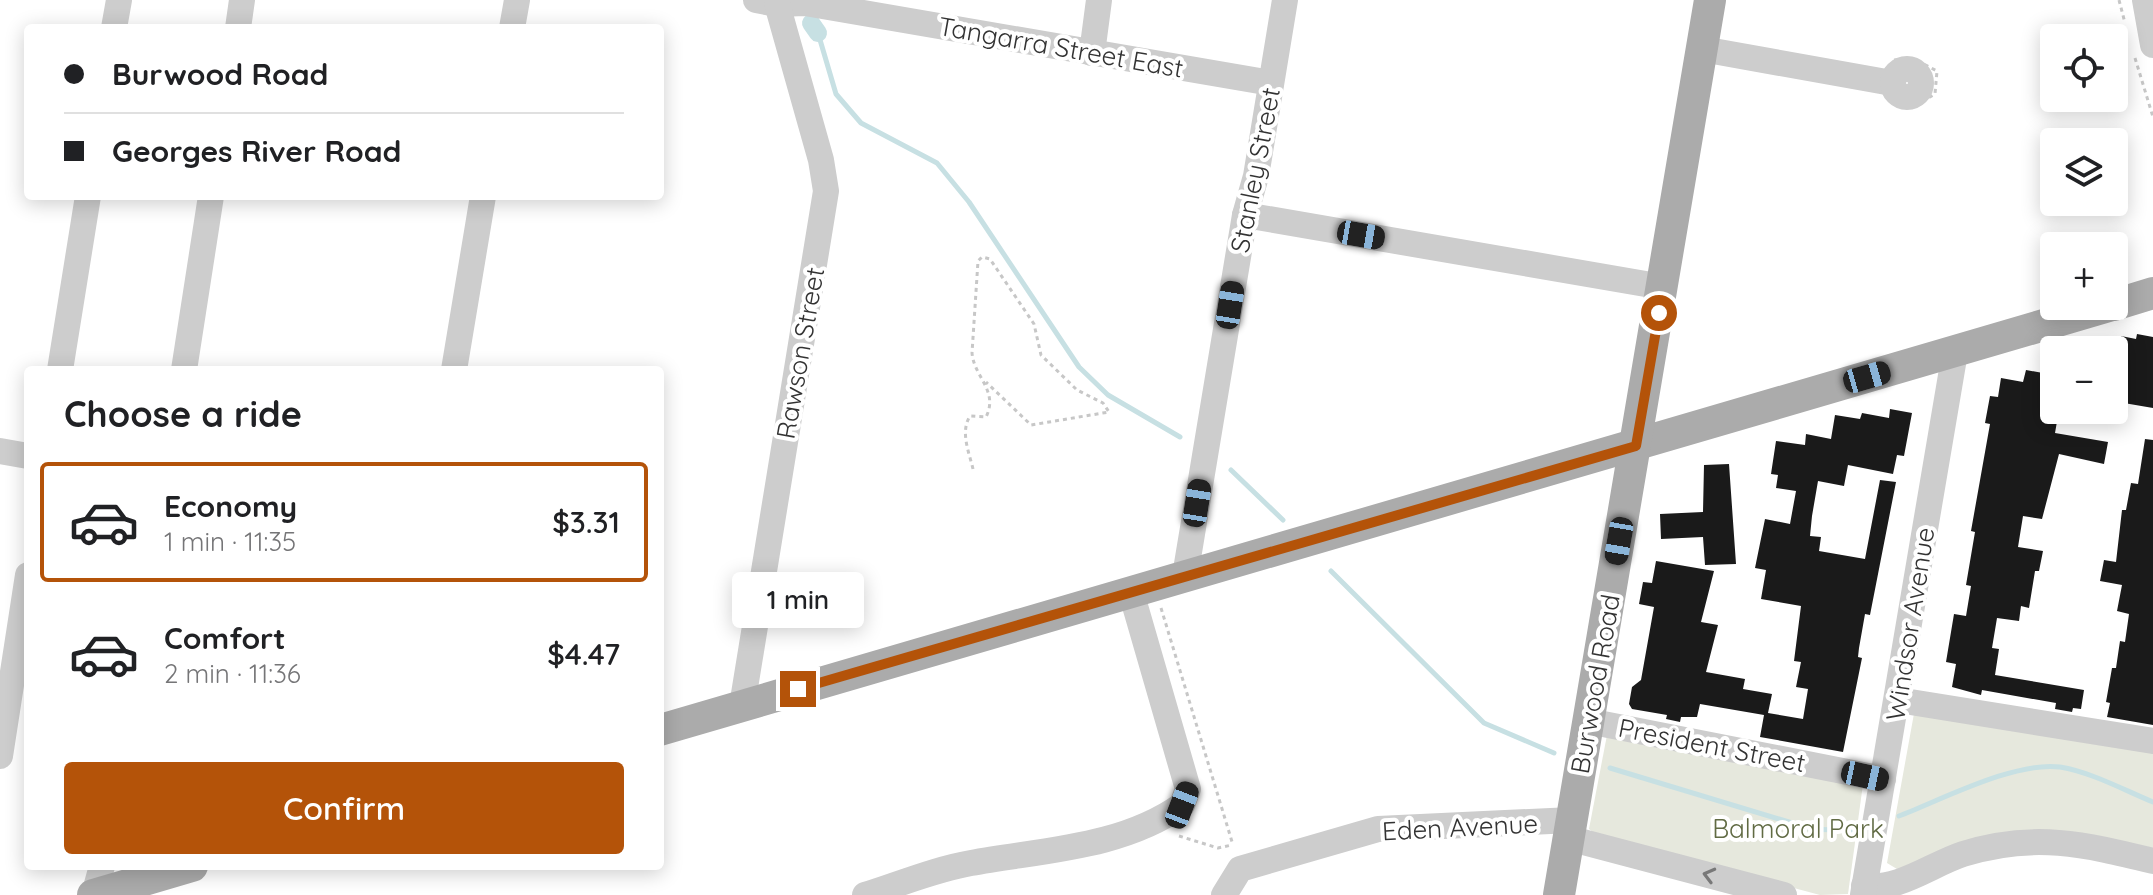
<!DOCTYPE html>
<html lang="en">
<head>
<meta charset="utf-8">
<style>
  :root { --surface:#fff; --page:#f2f2f2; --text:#202124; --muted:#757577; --line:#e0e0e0; --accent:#b45309 }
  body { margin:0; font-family:Quicksand,sans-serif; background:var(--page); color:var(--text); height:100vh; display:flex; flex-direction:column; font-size:30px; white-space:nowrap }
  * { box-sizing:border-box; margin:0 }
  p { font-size:26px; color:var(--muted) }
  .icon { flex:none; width:44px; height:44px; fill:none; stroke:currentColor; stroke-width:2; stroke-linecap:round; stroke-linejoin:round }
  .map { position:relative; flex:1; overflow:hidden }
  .side { position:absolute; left:24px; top:366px; width:640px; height:504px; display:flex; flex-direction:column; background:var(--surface); border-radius:8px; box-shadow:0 4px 20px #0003 }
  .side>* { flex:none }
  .top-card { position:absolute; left:24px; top:24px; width:640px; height:176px; border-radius:8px; box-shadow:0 4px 20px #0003; display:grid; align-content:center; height:176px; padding:0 40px; background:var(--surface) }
  .controls { position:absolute; left:2040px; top:24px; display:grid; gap:16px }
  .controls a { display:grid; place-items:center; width:88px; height:88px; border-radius:8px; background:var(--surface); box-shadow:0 4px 20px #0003; font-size:40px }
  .end { position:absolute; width:36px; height:36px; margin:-18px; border:10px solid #b45309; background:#fff; box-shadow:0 0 0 4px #fff }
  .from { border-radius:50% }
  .bubble { position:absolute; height:56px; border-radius:8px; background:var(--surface); box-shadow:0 4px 20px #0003; font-size:26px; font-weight:600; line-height:56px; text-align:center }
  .car { position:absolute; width:24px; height:48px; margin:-24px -12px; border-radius:10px; box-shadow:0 0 6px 2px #0007; background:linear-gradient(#222 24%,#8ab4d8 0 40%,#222 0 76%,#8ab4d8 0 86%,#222 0) }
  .top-card b { display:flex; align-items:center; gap:28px; height:76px; font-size:30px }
  .top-card b+b { border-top:2px solid var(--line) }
  .top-card i { width:20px; height:20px; background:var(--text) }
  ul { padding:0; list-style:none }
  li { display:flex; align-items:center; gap:24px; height:120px; margin:0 16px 12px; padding:0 24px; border:4px solid transparent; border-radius:8px }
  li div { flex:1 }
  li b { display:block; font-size:30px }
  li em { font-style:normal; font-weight:600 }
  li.selected { border-color:var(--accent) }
  li>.icon { width:72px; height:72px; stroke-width:1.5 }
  h2 { padding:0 40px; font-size:36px; line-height:96px }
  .button { display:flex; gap:16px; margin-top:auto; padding:16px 40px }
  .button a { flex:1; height:92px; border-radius:8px; background:var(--accent); color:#fff; font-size:32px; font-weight:600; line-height:92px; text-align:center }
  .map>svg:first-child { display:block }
</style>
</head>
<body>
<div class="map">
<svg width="2153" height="895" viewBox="0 0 2153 895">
  <rect width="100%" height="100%" fill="#fff"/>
  <!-- green -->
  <g fill="#e6e8dd">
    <polygon points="1915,708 2153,747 2153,848 2089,834 1897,869 1887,863"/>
    <polygon points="1607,735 1863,784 1848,894 1820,895 1598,836 1589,829"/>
  </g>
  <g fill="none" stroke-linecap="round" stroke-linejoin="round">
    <!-- stream -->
    <g stroke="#c7e0e3" stroke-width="5">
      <polyline points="818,33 836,94 861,123 937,163 969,202 1079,367 1108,395 1180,437"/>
      <polyline points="1231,470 1283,520"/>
      <polyline points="1331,571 1484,723 1554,753"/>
      <polyline points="1610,768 1812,829 1856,831"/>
      <path d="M 1899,816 C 1941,800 2015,761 2060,767 C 2091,772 2124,790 2153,802"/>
    </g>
    <!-- canal -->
    <polyline stroke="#c7e0e3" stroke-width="18" points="811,23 818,33"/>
  </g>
  <!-- building -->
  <g fill="#1a1a1a">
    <polygon points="2137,334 2153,337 2153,408 2118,402 2121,384 2114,382 2114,345 2119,346 2121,336 2136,339"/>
    <polygon points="2026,370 2054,375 2054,410 2059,410 2055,433 2108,442 2104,464 2059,454 2042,519 2023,516 2018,547 2043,551 2039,571 2035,571 2029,608 2021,606 2019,621 1997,618 1992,648 1999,649 1995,675 2084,690 2081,709 2073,708 2072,712 2055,709 2056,703 1982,690 1981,695 1952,687 1956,664 1946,662 1954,614 1966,616 1971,586 1966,585 1975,532 1971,531 1990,424 1985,423 1990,396 1998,397 2001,378 2023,382"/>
    <polygon points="1890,409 1912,413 1904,456 1897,455 1893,474 1848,465 1844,486 1818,481 1812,516 1810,536 1821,537 1819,551 1865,559 1880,480 1896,482 1870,615 1865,614 1859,648 1858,657 1862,658 1843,752 1760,737 1764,715 1700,704 1697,717 1681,717 1680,722 1666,719 1667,715 1632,709 1629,704 1632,687 1641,680 1654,607 1639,604 1643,582 1652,583 1656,561 1714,571 1701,622 1718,625 1706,672 1745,679 1743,689 1772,694 1768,713 1803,719 1808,689 1796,687 1801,662 1794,661 1801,606 1761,599 1766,570 1755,568 1765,519 1790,524 1796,491 1776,488 1778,475 1771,474 1776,441 1805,445 1806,434 1831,439 1835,415 1860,419 1862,413 1889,418"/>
    <polygon points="2145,439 2153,440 2153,725 2107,717 2110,703 2106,702 2112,668 2116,668 2120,641 2125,642 2129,614 2117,611 2122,585 2100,581 2104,560 2116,562 2122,510 2126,510 2131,483 2138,484"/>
    <polygon points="1729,464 1736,564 1705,565 1703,537 1661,539 1660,514 1703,512 1704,465"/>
  </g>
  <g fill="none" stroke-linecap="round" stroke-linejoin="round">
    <!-- path -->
    <g stroke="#c7c7c7" stroke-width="3" stroke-dasharray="4 4" stroke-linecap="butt">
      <polyline points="2119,0 2125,23"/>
      <polyline points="2135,58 2153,117"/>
      <polyline points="1894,60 1914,59 1937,71 1935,94 1915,106 1901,104"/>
      <path d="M 973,469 C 969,452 960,432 970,416 L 986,417 C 999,391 974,377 972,353 L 978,261 L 982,257 L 990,259 L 1034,324 L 1041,355 L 1077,390 L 1103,403 L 1109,412 L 1031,425 L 986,382"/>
      <polyline points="1161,608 1233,845"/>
      <polyline points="1179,836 1218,848 1232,845"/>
    </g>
    <!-- minor -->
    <g stroke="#cdcdcd" stroke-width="26">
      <polyline points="756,0 777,4 805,3 1271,83"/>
      <polyline points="2145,0 2153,45"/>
      <polyline points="114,28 119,0"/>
      <polyline points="238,28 242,0"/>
      <polyline points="512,28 517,0"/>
      <polyline points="1702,49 1892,83"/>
      <polyline points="1092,53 1099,0"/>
      <circle cx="1907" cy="83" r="14"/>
      <polyline points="1245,215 1663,287"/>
      <polyline points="60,370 88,196"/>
      <polyline points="184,370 211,196"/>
      <polyline points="454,370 483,196"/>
      <polyline points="0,451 28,456"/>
      <polyline points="1185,576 1245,215 1256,176 1285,0"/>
      <polyline points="1898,700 2153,741"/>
      <polyline points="742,706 826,191 821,160 777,4"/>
      <polyline points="1588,721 1883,779"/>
      <polyline points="0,756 28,575"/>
      <polyline points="1568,838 1784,895"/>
      <path d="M 1864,886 C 1900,890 1930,865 1963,854 C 2033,832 2085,844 2153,861"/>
      <polyline points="94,895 102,866"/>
      <path d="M 865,895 C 900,884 936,869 971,863 C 1041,850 1122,848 1182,805 L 1188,789 L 1131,592"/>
      <polyline points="1224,895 1240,869 1378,829 1572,820"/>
      <polyline points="1863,895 1955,352"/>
    </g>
    <!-- major -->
    <g stroke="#ababab" stroke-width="32">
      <polyline points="2114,305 2153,293"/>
      <polyline points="660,730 2109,306"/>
      <polyline points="93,895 192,866"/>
      <polyline points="1559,895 1710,0"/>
    </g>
  </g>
  <!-- one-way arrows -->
  <defs><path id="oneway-chevron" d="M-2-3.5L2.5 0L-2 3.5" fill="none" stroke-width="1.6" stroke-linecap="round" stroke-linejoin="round" transform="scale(2)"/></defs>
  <use stroke="#787878" href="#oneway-chevron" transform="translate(1709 875) rotate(-165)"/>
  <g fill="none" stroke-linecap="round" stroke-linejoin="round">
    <!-- route -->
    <polyline stroke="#b45309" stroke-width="10" points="798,689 1636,446 1659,313"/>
  </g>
  <g text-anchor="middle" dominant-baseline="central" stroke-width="8" stroke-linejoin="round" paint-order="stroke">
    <!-- street labels -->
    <g font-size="26" fill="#333" stroke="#fff">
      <text transform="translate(1061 47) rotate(10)">Tangarra Street East</text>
      <text transform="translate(1255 170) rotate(-79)">Stanley Street</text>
      <text transform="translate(800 353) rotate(-80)">Rawson Street</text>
      <text transform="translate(1910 624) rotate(-81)">Windsor Avenue</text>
      <text transform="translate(1595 684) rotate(-80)">Burwood Road</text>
      <text transform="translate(1712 745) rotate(11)">President Street</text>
      <text transform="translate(1460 827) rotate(-3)">Eden Avenue</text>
    </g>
    <!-- park labels -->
    <g font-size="26" fill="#616b44" stroke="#fff">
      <text x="1798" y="828">Balmoral Park</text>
    </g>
  </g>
</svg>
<div class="controls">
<a><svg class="icon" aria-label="locate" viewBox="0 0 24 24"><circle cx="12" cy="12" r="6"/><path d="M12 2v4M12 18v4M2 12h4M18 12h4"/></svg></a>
<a><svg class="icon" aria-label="layers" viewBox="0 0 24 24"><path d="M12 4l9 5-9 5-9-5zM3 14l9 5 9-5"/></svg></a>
<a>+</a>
<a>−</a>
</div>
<i class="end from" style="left:1659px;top:313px"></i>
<i class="end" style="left:798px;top:689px"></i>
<div class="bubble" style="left:732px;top:572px;width:132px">1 min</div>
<i class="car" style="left:1361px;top:235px;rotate:100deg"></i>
<i class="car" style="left:1230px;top:305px;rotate:9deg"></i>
<i class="car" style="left:1867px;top:377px;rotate:74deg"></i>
<i class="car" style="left:1197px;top:503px;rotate:9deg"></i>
<i class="car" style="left:1619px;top:541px;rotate:190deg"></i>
<i class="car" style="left:1865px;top:776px;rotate:102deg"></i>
<i class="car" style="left:1182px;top:805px;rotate:21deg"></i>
<div class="top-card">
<b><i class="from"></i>Burwood Road</b>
<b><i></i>Georges River Road</b>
</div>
<section class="side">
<h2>Choose a ride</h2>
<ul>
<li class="selected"><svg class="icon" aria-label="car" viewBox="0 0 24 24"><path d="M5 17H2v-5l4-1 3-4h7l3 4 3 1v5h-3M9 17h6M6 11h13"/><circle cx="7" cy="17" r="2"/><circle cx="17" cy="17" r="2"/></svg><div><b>Economy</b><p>1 min · 11:35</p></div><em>$3.31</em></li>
<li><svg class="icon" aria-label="car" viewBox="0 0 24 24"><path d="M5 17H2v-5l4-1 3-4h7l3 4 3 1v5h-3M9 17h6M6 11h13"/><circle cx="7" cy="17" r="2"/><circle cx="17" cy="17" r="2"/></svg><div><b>Comfort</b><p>2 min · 11:36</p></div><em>$4.47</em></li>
</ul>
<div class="button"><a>Confirm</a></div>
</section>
</div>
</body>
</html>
